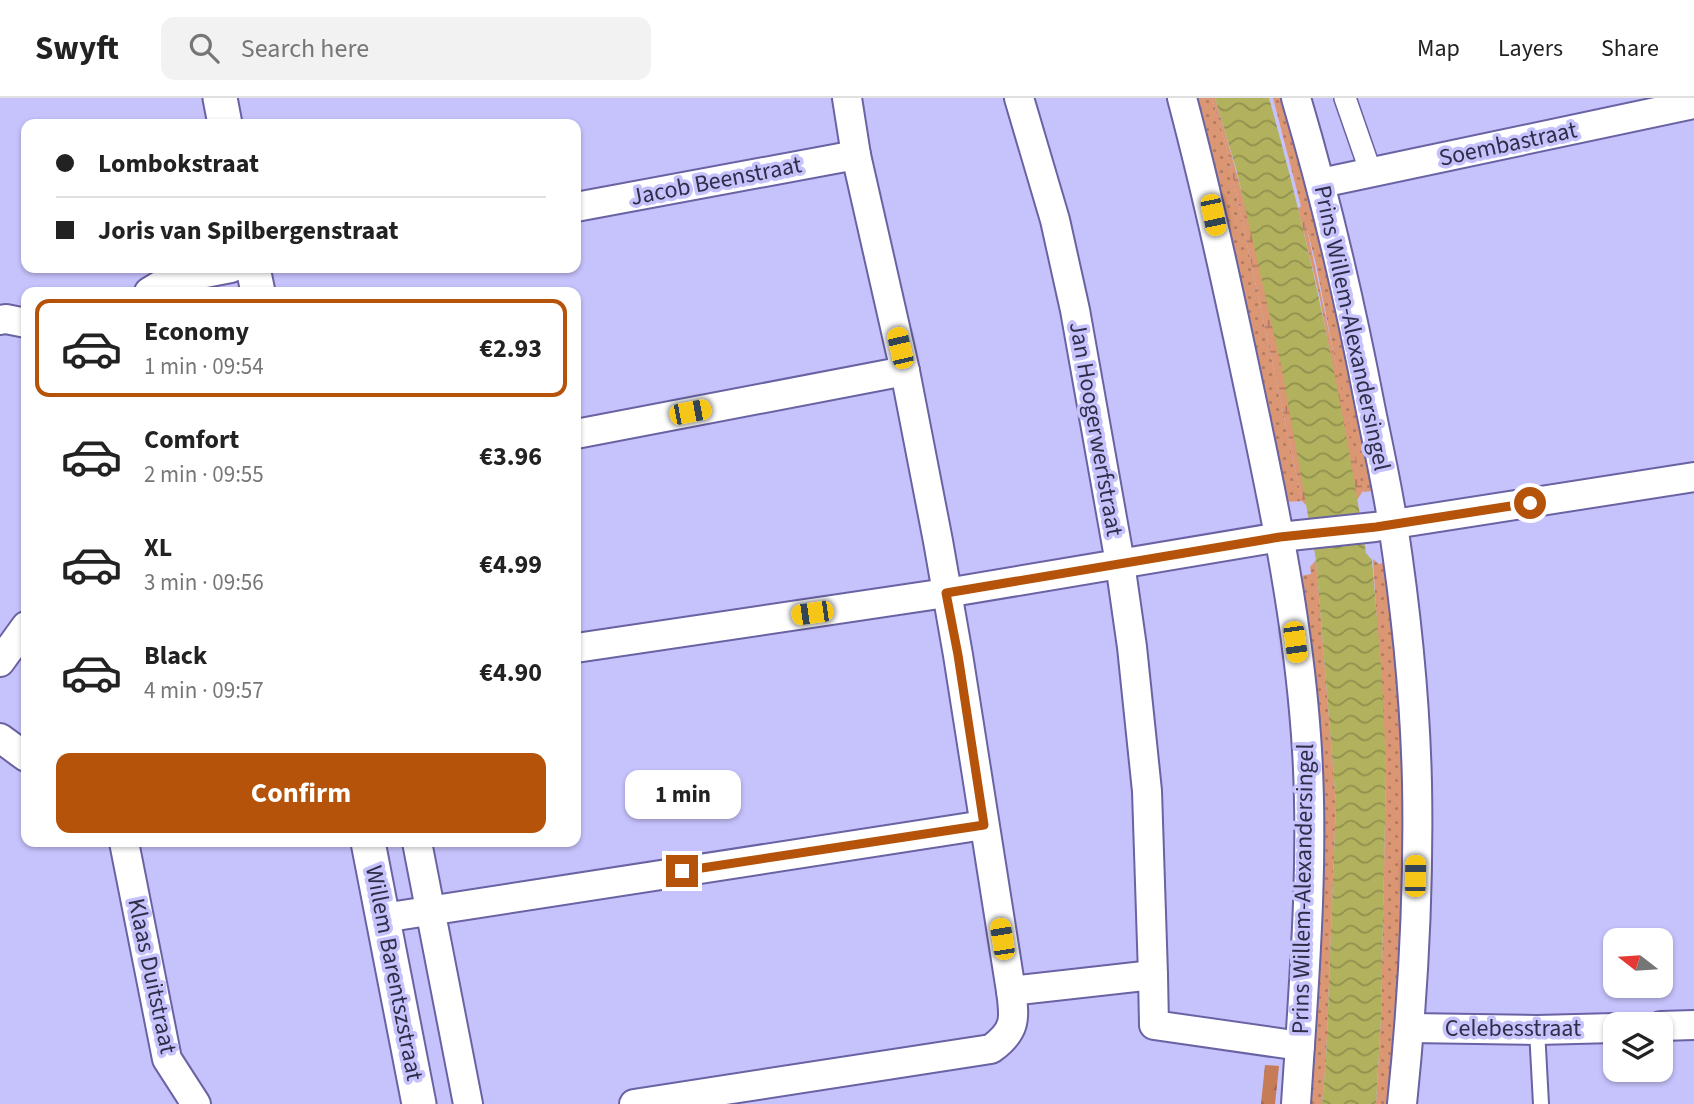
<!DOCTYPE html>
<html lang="en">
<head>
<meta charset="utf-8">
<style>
  :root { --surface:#fff; --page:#f2f2f2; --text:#222; --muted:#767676; --line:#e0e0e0; --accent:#b45309 }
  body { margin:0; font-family:"Source Sans 3",sans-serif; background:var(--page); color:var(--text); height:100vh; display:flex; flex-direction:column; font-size:26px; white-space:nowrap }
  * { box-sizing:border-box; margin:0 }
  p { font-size:23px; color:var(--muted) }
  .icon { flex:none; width:38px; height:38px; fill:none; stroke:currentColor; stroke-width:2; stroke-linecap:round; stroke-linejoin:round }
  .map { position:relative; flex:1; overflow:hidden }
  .side { position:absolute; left:21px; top:189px; width:560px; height:560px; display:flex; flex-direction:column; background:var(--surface); border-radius:14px; box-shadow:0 2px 5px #0004 }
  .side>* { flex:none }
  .guide { position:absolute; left:21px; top:21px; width:560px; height:154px; border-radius:14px; box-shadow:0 2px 5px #0004; display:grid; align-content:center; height:154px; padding:0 35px; background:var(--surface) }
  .needle { width:46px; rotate:287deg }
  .tools { position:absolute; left:1603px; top:830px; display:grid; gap:14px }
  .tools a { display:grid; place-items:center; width:70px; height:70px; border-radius:14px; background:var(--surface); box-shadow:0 2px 5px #0004; font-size:35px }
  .end { position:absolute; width:32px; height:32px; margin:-16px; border:9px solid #b45309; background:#fff; box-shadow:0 0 0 4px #fff }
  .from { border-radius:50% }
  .bubble { position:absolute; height:49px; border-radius:14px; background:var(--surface); box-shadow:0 2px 5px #0004; font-size:23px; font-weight:700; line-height:49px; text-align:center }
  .car { position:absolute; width:21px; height:42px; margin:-21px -10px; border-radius:9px; box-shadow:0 0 5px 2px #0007; background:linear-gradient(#f5c518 24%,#345 0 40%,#f5c518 0 76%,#345 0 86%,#f5c518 0) }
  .guide b { display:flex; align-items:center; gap:24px; height:66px; font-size:26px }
  .guide b+b { border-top:2px solid var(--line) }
  .guide i { width:18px; height:18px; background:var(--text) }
  ul { padding:12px 0 0; list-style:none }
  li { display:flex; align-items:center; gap:21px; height:98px; margin:0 14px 10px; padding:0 21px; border:4px solid transparent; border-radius:14px }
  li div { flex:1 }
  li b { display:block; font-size:26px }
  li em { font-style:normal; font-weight:700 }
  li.active { border-color:var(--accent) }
  li>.icon { width:63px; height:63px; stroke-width:1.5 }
  .button { display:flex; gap:14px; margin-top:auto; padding:14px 35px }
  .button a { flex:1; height:80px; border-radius:14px; background:var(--accent); color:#fff; font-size:28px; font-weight:700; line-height:80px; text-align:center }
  header { display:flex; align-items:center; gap:42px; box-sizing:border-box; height:98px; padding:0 35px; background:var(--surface); border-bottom:2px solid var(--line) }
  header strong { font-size:33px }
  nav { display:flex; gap:38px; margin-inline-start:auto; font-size:24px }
  .search { width:490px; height:63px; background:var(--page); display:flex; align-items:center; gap:18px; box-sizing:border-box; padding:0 24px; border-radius:14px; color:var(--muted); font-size:26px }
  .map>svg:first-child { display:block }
</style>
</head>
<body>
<header>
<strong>Swyft</strong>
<div class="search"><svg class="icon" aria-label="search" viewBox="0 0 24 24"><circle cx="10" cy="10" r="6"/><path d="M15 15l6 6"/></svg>Search here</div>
<nav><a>Map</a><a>Layers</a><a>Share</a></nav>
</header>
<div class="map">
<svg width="1694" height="1006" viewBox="0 0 1694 1006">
  <defs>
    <pattern id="grass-dots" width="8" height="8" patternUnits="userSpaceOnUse" patternTransform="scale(1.75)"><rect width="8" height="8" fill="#db9673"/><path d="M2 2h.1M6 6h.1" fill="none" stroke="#b27b60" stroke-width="1.8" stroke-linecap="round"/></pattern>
    <pattern id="forest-firs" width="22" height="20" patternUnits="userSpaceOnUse" patternTransform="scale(1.75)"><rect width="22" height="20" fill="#c67c56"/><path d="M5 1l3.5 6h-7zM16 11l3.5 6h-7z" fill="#a16649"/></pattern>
    <pattern id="wetland-marsh" width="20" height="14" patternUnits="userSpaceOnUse" patternTransform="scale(1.75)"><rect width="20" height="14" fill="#db9673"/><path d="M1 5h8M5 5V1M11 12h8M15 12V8" fill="none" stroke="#b27b60"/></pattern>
    <pattern id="water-waves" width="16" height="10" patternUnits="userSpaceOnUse" patternTransform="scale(1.75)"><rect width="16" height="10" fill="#b2b15d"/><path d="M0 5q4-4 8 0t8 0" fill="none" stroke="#91904f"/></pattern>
  </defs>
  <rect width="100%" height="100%" fill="#c6c2fc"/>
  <!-- grass -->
  <g fill="url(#grass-dots)">
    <polygon points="1190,0 1212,0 1225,43 1302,403 1286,404"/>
    <polygon points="1273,0 1292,0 1378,392 1364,394 1360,390 1316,166"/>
    <polygon points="1373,461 1379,466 1389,464 1407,682 1396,1006 1376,1006 1381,920 1386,672"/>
    <polygon points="1316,462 1336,705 1326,963 1322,1006 1306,1006 1300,478 1311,476 1310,469"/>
  </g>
  <!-- forest -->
  <polygon fill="url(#forest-firs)" points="1265,967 1279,968 1275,1006 1261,1006"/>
  <!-- wetland -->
  <g fill="url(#wetland-marsh)">
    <path d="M 1212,0 L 1215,0 C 1255,133 1286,270 1307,408 L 1302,403 L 1225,43 Z"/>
    <polygon points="1302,108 1363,393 1357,402 1320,201 1298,110"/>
  </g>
  <!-- water -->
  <path fill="url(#water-waves)" d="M 1215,0 L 1269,0 C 1311,149 1342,301 1366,455 L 1372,462 L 1382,580 L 1386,672 L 1381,920 L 1376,1006 L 1322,1006 L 1326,963 L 1336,705 L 1316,462 L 1281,267 L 1237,74 Z"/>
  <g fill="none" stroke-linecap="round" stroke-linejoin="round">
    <defs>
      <polyline id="service" points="1537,932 1541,1006"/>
      <polyline id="pedestrian" points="1345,0 1371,75"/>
      <g id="minor">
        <polyline points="1019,0 1055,122 1075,212 1120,465 1132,549 1147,693 1153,877"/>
        <path d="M 1182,0 C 1209,102 1231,205 1253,309 C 1276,417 1298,526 1306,637 C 1315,759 1304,884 1296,1006"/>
        <path d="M 1296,0 C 1326,101 1350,204 1370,308 C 1378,348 1387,387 1393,427 C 1406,512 1415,599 1417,685 C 1419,791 1413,900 1402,1006"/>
        <polyline points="1321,85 1694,6"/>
        <polyline points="576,109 856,57"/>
        <polyline points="149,194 169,182 231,170"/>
        <polyline points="0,222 6,221 26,225"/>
        <polyline points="576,336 905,273"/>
        <polyline points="576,550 946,495 1280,439 1375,429 1694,379"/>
        <polyline points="0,564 26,528"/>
        <polyline points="0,640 26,659"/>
        <polyline points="124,744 167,961 196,1006"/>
        <polyline points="417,744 468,1006"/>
        <polyline points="383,820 984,727"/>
        <polyline points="1011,893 1153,877 1154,927 1300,948"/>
        <polyline points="1661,928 1694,927"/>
        <polyline points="1410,930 1537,932 1615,930"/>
        <path d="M 634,1006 L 991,951 C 1016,933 1015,921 1011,893 L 958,557 L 938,443 L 905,273 L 856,57 L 847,0"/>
      </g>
      <g id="tertiary">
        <polyline points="220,0 225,26"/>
        <polyline points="253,170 258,194"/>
        <polyline points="368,744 419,1006"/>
      </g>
    </defs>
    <!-- service casing -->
    <use href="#service" stroke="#6962a3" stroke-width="18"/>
    <!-- pedestrian casing -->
    <use href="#pedestrian" stroke="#6962a3" stroke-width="24"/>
    <!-- minor casing -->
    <use href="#minor" stroke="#6962a3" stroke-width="32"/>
    <!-- tertiary casing -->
    <use href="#tertiary" stroke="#6962a3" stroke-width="37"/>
    <!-- service -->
    <use href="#service" stroke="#fff" stroke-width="14"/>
    <!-- pedestrian -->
    <use href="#pedestrian" stroke="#fff" stroke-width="21"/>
    <!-- minor -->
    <use href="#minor" stroke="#fff" stroke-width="28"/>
    <!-- tertiary -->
    <use href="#tertiary" stroke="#fff" stroke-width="33"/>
  </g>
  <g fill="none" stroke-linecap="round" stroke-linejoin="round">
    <!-- route -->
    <polyline stroke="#b45309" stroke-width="9" points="682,773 984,727 958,557 946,495 1280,439 1376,429 1530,405"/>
  </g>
  <g text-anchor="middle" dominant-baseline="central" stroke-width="7" stroke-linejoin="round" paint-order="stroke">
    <!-- street labels -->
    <g font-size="24" fill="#302d49" stroke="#c6c2fc">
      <text transform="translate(1508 46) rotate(-12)">Soembastraat</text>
      <text transform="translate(716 83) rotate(-11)">Jacob Beenstraat</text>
      <text transform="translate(1352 230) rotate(78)">Prins Willem-Alexandersingel</text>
      <text transform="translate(1096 331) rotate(80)">Jan Hoogerwerfstraat</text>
      <text transform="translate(1303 791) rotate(-89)">Prins Willem-Alexandersingel</text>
      <text transform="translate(394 875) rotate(79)">Willem Barentszstraat</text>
      <text transform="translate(152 878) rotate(78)">Klaas Duitstraat</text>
      <text x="1513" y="930">Celebesstraat</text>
    </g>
  </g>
</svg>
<div class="tools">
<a><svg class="needle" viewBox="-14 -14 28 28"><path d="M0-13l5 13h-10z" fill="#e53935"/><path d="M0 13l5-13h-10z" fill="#767676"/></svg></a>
<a><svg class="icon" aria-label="layers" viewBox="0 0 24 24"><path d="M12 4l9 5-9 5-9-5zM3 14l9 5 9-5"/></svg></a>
</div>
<i class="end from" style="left:1530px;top:405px"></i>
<i class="end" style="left:682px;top:773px"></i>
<div class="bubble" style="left:625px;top:672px;width:116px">1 min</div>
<i class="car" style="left:1213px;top:117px;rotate:168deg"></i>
<i class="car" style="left:900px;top:250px;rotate:347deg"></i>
<i class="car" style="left:690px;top:314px;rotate:79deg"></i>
<i class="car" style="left:812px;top:515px;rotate:262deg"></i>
<i class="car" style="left:1295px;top:544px;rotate:172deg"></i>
<i class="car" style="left:1415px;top:778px;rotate:1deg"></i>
<i class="car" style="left:1002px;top:841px;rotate:351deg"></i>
<div class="guide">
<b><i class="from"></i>Lombokstraat</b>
<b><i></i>Joris van Spilbergenstraat</b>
</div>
<section class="side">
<ul>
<li class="active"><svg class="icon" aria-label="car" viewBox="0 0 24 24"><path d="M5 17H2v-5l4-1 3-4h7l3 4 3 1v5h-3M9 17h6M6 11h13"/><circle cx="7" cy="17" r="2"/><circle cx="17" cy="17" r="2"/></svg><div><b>Economy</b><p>1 min · 09:54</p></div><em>€2.93</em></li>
<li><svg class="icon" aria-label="car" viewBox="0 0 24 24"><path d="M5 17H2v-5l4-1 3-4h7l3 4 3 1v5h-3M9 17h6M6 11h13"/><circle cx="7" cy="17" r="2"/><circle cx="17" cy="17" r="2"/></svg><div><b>Comfort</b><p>2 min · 09:55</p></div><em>€3.96</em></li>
<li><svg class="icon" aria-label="car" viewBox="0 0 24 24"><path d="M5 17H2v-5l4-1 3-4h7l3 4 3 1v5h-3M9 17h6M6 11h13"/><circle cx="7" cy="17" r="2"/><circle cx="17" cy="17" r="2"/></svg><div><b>XL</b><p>3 min · 09:56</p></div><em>€4.99</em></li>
<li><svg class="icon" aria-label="car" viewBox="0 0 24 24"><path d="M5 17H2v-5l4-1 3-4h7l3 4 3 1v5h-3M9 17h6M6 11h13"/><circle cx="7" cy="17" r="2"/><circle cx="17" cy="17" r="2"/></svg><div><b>Black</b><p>4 min · 09:57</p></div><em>€4.90</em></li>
</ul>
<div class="button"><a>Confirm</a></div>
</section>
</div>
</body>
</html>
